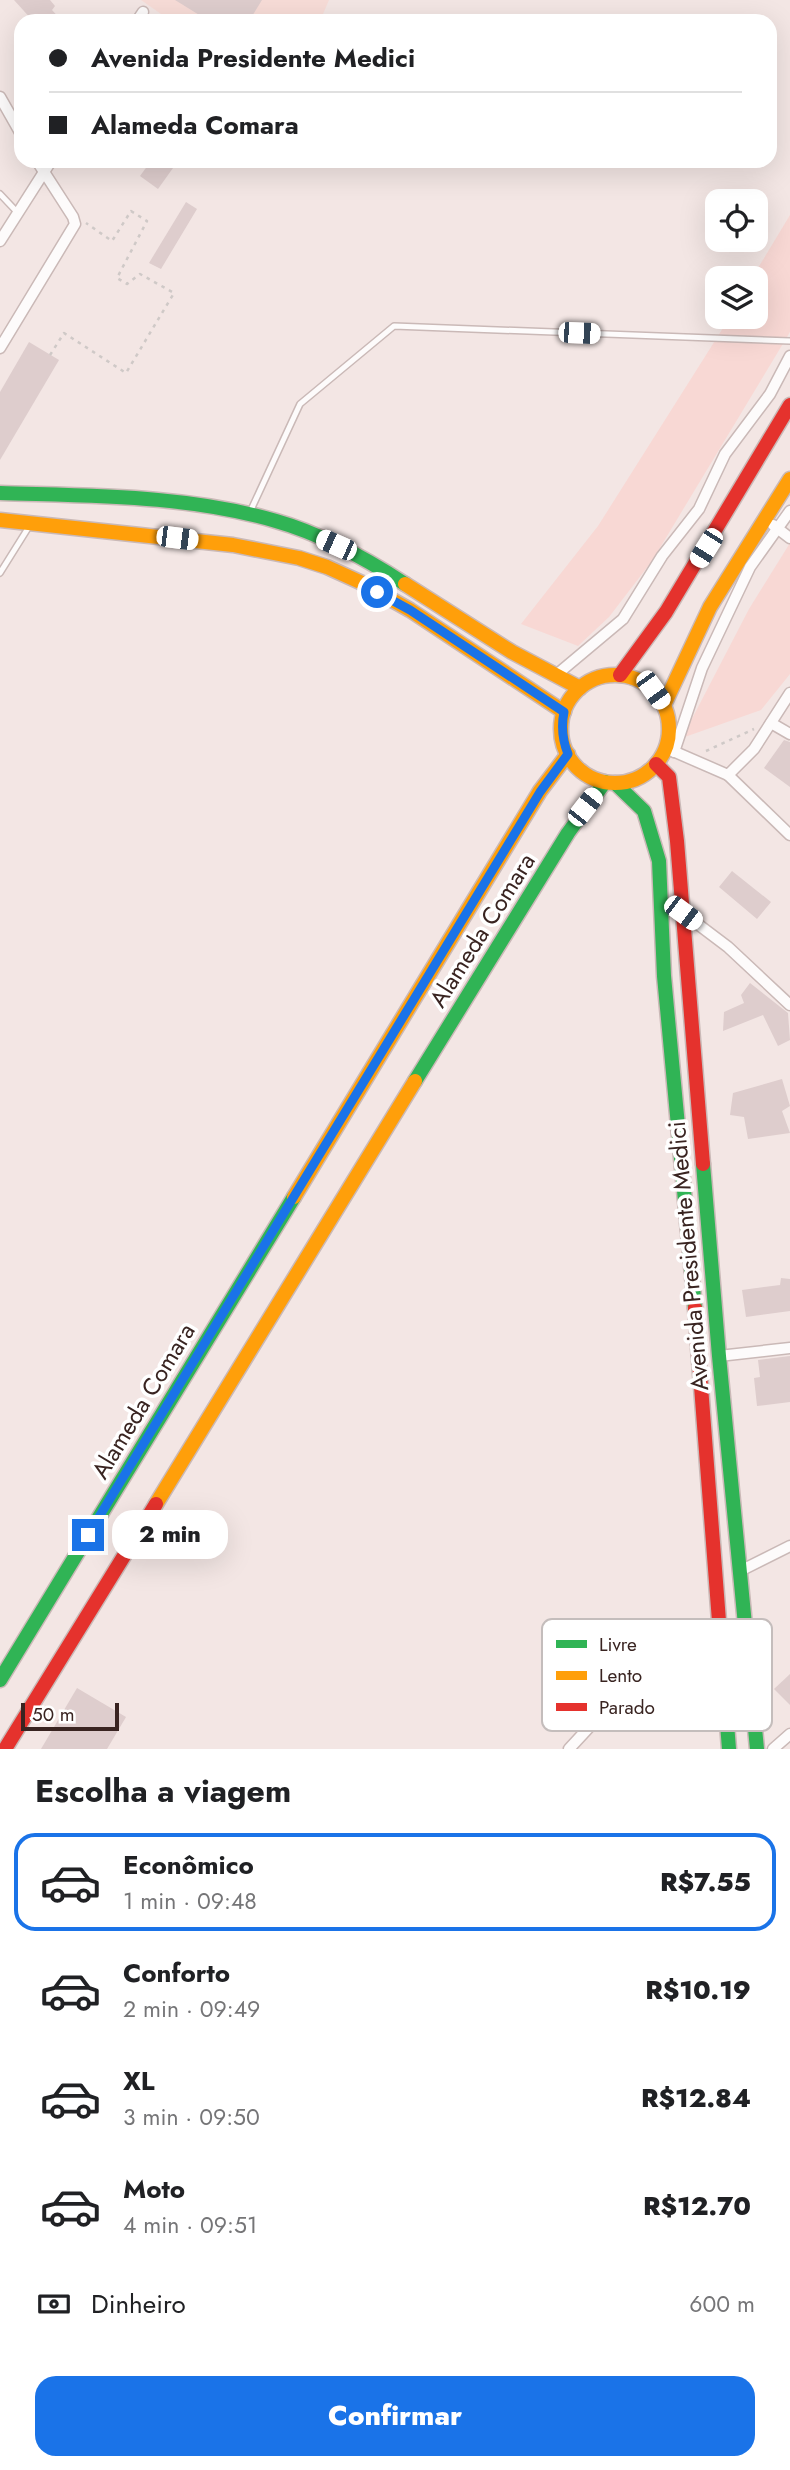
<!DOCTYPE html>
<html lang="pt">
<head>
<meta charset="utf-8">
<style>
  :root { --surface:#fff; --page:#f2f2f2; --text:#202124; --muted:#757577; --line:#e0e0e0; --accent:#1a73e8 }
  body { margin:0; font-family:Jost,sans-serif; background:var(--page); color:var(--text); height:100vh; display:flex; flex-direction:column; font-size:26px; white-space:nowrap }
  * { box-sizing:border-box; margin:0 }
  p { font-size:23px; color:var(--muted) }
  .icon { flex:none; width:38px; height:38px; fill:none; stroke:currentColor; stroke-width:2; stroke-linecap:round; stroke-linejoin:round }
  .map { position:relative; height:1749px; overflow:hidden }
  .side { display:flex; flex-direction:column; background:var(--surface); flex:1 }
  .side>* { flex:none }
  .hud { position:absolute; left:14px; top:14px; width:763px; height:154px; border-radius:21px; box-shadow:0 7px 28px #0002; display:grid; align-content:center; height:154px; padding:0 35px; background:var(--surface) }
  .buttons { position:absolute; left:705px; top:189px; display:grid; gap:14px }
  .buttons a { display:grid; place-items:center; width:63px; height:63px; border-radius:14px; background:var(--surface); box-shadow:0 7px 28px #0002; font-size:35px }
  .scale { position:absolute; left:21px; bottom:18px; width:98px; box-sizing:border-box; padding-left:7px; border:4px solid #392421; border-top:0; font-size:19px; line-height:24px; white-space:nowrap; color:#392421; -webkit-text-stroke:5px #fff; paint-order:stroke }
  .end { position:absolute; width:32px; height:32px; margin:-16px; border:9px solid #1a73e8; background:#fff; box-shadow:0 0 0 4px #fff }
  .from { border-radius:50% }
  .bubble { position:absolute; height:49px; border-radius:21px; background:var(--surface); box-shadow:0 7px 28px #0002; font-size:23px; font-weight:800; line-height:49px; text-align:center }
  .car { position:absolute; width:21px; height:42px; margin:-21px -10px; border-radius:9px; box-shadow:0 0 5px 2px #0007; background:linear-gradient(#fff 24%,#345 0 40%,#fff 0 76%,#345 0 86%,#fff 0) }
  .hud b { display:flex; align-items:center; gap:24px; height:66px; font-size:26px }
  .hud b+b { border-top:2px solid var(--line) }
  .hud i { width:18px; height:18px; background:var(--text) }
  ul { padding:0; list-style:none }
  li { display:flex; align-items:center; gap:21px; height:98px; margin:0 14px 10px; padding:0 21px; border:4px solid transparent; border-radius:21px }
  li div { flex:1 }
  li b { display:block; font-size:26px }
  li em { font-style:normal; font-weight:800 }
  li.on { border-color:var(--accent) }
  li>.icon { width:63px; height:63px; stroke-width:1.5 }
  h2 { padding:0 35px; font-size:32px; line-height:84px }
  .pay { display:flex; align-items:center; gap:18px; height:77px; padding:0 35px; font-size:26px }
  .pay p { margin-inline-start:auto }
  .action { display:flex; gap:14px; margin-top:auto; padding:14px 35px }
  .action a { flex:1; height:80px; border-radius:21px; background:var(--accent); color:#fff; font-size:28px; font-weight:800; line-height:80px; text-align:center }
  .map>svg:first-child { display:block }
</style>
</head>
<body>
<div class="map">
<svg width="790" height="1749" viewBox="0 0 790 1749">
  <rect width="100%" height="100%" fill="#f3e6e4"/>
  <!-- built -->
  <polygon fill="#f7dcd7" points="141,0 329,0 320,21 171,21"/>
  <!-- green -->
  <g fill="#f8d8d4">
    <polygon points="790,215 790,332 652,561 609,617 578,646 521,624 598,526 730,317 756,317 756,278 752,278"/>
    <polygon points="790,543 790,674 761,710 682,738 749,609"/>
  </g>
  <!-- building -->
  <g fill="#decdcd">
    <polygon points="14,0 50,0 55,6 52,10 62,21 33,21"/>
    <polygon points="175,0 262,0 249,21 209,21"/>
    <polygon points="151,161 178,161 158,189 140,176"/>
    <polygon points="186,202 197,209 161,269 149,263"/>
    <polygon points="29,342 59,360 0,460 0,392"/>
    <polygon points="784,740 790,742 790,787 764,768"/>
    <polygon points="732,871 771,902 757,919 719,887"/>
    <polygon points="750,983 788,1013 790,1040 778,1046 763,1015 723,1031 724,1012 744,1003 741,995"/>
    <polygon points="782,1079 790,1106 782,1111 790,1133 748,1139 744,1117 730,1115 733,1093"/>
    <polygon points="781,1278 790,1279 790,1311 746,1317 742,1290 780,1285"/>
    <polygon points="790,1356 790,1402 757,1406 754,1378 760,1377 758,1360"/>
    <polygon points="790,1674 790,1705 774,1689"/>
    <polygon points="77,1688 126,1717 107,1749 41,1749"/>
  </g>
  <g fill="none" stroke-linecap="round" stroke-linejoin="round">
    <defs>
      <g id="lane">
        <polyline points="0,194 17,212"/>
        <polyline points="250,512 300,404 394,326 790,341"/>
        <polyline points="0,573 30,525"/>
      </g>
      <g id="street">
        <polyline points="137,21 143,12"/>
        <polyline points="0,97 21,134"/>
        <polyline points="0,241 51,161"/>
        <polyline points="0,348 75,224 73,217 37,161"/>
        <polyline points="773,525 790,538"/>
        <polyline points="555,676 623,619 662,556 699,509 725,454 770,394 790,356"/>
        <polyline points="771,723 790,734"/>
        <polyline points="666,748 728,775 754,749 790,693"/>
        <polyline points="674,752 702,668 750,567 790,511"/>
        <polyline points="728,775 790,835"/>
        <polyline points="683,913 728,947 790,1005"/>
        <polyline points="719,1356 790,1348"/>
        <polyline points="740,1571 790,1546"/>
        <polyline points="569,1749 593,1723"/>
        <polyline points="773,1749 790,1734"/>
      </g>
      <g id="fast">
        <path d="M 0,493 C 91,496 188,495 276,521 C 322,534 365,558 405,584"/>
        <polyline points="615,783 644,811 659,861 664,976 695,1308"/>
        <polyline points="415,1081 568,833 605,782"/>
        <polyline points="703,1164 719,1356 757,1749"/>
        <polyline points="719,1621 729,1749"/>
        <polyline points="0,1680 294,1197"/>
      </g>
      <g id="slow">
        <polyline points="0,520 233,545 299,558 327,567 360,582 410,610 564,712"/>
        <polyline points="405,584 512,652 580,688"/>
        <circle cx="615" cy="729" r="54"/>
        <polyline points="664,705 710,607 790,479"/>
        <polyline points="294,1197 540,791 568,754"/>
        <polyline points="156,1504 415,1081"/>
      </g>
      <g id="jam">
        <polyline points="620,675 666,612 790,405"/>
        <polyline points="656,764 669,777 677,841 703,1164"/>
        <polyline points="695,1308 719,1621"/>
        <polyline points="5,1749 156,1504"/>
      </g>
    </defs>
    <!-- lane casing -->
    <use href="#lane" stroke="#cab9b7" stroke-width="8"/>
    <!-- street casing -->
    <use href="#street" stroke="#cab9b7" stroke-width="13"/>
    <!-- fast casing -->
    <use href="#fast" stroke="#cab9b7" stroke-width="17"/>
    <!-- slow casing -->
    <use href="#slow" stroke="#cab9b7" stroke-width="17"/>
    <!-- jam casing -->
    <use href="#jam" stroke="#cab9b7" stroke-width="17"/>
    <!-- path -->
    <g stroke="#cfc9c7" stroke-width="2.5" stroke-dasharray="3.5 5" stroke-linecap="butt">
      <polyline points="50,355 64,333 126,373 174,293 140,274 127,284 117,278 147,221 131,211 112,241 86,223"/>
      <polyline points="706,751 754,729"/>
    </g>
    <!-- lane -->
    <use href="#lane" stroke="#fdfbfb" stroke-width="5"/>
    <!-- street -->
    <use href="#street" stroke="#fdfbfb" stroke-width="10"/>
    <!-- fast -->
    <use href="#fast" stroke="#30b455" stroke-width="14"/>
    <!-- slow -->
    <use href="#slow" stroke="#ff9f0a" stroke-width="14"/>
    <!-- jam -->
    <use href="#jam" stroke="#e5322d" stroke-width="14"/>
  </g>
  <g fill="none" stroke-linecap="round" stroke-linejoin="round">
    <!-- route -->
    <path stroke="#1a73e8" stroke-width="9" d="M 88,1535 L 540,792 L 568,754 C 562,739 561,727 564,712 L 410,610 L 377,592"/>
  </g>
  <g text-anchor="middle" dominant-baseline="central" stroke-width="7" stroke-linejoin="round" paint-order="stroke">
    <!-- street labels -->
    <g font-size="24" fill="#392421" stroke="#fff">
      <text transform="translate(482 930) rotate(-58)">Alameda Comara</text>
      <text transform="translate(688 1256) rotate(-95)">Avenida Presidente Medici</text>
      <text transform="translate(143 1401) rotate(-59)">Alameda Comara</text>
    </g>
  </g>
  <!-- legend -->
  <rect x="542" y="1619" width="230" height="112" rx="10" fill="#fff" stroke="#c4bdbc" stroke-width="2"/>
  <rect x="556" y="1640" width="31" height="8" fill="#30b455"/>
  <rect x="556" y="1671" width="31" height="9" fill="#ff9f0a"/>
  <rect x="556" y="1703" width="31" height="8" fill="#e5322d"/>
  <g font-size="19" fill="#392421">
    <text x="599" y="1651">Livre</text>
    <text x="599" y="1682">Lento</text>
    <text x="599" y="1714">Parado</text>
  </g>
</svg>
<div class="buttons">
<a><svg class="icon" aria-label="locate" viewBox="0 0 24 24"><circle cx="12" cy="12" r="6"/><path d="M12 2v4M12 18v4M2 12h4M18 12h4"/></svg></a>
<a><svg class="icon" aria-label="layers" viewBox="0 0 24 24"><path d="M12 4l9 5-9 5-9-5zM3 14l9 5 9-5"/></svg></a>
</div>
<div class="scale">50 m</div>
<i class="end from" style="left:377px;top:592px"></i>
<i class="end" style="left:88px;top:1535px"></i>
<div class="bubble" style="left:112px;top:1510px;width:116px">2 min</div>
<i class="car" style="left:579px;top:333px;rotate:92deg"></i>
<i class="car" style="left:177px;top:538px;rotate:97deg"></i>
<i class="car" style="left:336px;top:545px;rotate:294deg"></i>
<i class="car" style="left:706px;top:548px;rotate:212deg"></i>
<i class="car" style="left:653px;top:690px;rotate:144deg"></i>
<i class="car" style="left:585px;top:807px;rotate:38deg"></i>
<i class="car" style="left:683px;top:913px;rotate:127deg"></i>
<div class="hud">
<b><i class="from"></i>Avenida Presidente Medici</b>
<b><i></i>Alameda Comara</b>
</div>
</div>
<section class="side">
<h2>Escolha a viagem</h2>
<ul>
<li class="on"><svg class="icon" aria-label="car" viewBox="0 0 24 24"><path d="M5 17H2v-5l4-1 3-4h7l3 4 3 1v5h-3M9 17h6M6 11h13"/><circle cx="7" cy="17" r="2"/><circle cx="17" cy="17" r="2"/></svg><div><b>Econômico</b><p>1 min · 09:48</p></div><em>R$7.55</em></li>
<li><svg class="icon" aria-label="car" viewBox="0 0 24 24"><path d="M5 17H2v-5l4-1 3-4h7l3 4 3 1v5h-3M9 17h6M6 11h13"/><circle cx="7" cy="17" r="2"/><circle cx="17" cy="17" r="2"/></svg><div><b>Conforto</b><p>2 min · 09:49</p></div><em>R$10.19</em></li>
<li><svg class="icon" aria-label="car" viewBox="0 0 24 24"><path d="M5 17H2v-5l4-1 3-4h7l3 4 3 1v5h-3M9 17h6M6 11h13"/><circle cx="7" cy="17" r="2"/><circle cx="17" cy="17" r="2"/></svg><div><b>XL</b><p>3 min · 09:50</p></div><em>R$12.84</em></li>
<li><svg class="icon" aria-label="car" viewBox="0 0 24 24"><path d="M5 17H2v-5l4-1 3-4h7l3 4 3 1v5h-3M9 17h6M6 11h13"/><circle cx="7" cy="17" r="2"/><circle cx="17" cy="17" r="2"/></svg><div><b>Moto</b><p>4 min · 09:51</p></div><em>R$12.70</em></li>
</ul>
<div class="pay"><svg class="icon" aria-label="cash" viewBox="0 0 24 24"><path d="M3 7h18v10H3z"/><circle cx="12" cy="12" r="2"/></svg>Dinheiro<p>600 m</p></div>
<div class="action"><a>Confirmar</a></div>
</section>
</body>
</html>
